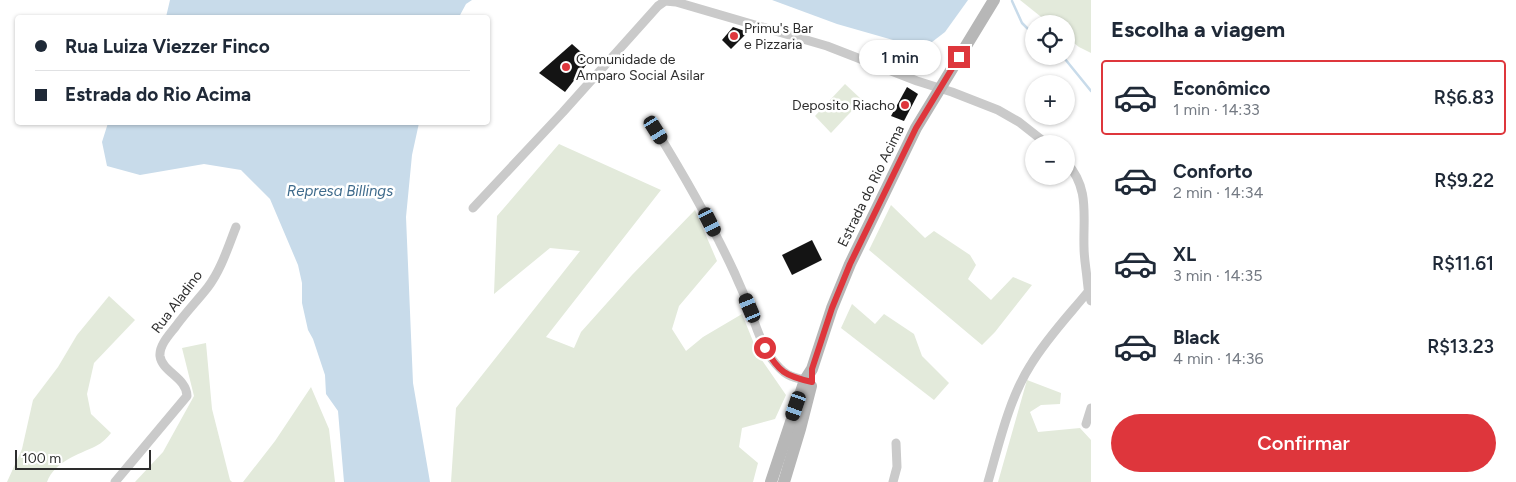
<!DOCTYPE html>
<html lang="pt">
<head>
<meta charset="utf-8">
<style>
  :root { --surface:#fff; --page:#f6f6f7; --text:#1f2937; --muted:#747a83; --line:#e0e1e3; --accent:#de363c }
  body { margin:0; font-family:Figtree,sans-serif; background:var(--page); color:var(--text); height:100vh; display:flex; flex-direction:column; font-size:19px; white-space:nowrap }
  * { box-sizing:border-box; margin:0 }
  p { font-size:16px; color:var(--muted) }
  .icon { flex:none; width:28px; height:28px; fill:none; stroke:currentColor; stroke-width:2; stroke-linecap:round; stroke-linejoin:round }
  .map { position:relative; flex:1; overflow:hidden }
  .drawer { display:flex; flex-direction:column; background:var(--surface); width:425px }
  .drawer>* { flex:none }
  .top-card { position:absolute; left:15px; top:15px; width:475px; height:110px; border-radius:5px; box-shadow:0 1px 4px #0004; display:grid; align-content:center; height:110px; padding:0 20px; background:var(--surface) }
  .tools { position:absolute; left:1025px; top:15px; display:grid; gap:10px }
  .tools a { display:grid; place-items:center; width:50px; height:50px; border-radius:50%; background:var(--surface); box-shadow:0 1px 4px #0004; font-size:25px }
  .scale { position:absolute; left:15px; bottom:12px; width:136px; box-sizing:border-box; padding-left:5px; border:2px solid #2d2d2d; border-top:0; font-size:14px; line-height:18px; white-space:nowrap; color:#2d2d2d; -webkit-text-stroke:4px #fff; paint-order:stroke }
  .end { position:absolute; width:22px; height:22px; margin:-11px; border:6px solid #de363c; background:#fff; box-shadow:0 0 0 2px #fff }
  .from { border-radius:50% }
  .bubble { position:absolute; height:35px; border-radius:18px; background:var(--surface); box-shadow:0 1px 4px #0004; font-size:16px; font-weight:600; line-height:35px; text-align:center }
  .car { position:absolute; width:15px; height:30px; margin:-15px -8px; border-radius:6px; box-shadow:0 0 4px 1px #0007; background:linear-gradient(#222 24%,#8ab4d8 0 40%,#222 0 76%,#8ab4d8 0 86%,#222 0) }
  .top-card b { display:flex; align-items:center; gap:18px; height:48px; font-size:19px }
  .top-card b+b { border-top:1px solid var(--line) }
  .top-card i { width:12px; height:12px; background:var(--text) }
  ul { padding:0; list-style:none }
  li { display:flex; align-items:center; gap:15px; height:75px; margin:0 10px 8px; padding:0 10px; border:2px solid transparent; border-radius:5px }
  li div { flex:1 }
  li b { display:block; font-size:19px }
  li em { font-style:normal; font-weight:600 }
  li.active { border-color:var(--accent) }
  li>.icon { width:45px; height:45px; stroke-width:1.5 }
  h2 { padding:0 20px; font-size:22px; line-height:60px }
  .primary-button { display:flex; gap:10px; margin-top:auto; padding:10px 20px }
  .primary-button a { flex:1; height:58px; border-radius:30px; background:var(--accent); color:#fff; font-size:20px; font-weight:600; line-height:58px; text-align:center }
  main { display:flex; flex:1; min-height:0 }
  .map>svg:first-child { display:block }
</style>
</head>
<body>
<main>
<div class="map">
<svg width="1091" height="482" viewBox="0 0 1091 482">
  <rect width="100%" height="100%" fill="#fff"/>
  <!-- green -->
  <g fill="#e3eadb">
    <polygon points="1020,0 1091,0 1091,53 1079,47 1066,37 1066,24 1050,24"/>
    <polygon points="845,84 862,100 831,133 815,116"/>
    <polygon points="559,144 661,190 546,337 574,348 581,332 632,275 695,210 717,261 679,306 672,329 686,351 703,337 742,314 759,356 786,395 775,419 742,428 739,447 758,463 753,482 451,482 456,408 580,251 550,248 494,294 497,216"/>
    <polygon points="891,205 925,238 934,231 970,255 976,265 968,279 991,300 1013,277 1032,285 995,332 982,345 869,250"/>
    <path d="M 109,296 L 135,320 L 94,363 L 87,394 L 91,414 L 111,433 C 107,438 102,443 96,446 C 78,455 55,461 47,482 L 7,482 L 22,449 L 33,400 L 58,367 L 77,335 Z"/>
    <polygon points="852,304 875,324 884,314 914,334 922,356 949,383 934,400 841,328"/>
    <polygon points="206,343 212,409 230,480 232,482 135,482 163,452 194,396 182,348"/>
    <polygon points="1027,380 1061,393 1060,404 1041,405 1030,412 1038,432 1080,428 1091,440 1091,482 998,482"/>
    <polygon points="311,387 329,429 335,482 243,482 275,441"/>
  </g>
  <!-- water -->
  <g fill="#c8dbea">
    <polygon points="170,0 472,0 466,4 459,17 166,17"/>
    <polygon points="772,0 968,0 945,32 932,42 907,44 837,24"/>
    <polygon points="108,123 419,123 412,155 406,217 413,383 430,482 344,482 338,411 326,394 325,375 313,339 308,330 302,303 302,283 298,265 270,199 241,170 204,164 140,175 107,166 102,142"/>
  </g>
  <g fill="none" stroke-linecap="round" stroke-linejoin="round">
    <!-- stream -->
    <g stroke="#c8dbea" stroke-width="2.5">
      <polyline points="1012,1 1022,23 1034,35"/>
      <polyline points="1057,56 1065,59 1091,91"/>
    </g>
  </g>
  <!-- building -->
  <g fill="#141414">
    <polygon points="733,27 748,32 731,49 722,40"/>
    <polygon points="572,44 590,60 565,92 539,73"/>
    <polygon points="907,87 918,94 904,121 891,116"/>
    <polygon points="812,240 822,260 792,275 782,255"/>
  </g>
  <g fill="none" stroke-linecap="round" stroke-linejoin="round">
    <!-- street -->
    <g stroke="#cacaca" stroke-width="9">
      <path d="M 656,130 C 685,177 712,224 735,274 C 740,286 746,298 750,310 C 756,326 761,344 771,358 C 784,375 789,377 809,381"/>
      <path d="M 1066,162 C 1090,188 1083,215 1084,247 C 1084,258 1086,268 1087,278 C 1088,287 1088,293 1091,301"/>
      <polyline points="473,208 563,112 658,6 665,1 676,2 827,46 917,81 952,92 998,110 1019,122 1047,144"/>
      <polyline points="1086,424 1091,408"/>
      <path d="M 115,482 L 187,396 C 187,378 162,372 160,356 C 159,345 170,334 176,326 C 186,312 198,300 208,287 C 221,270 228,247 236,227"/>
      <polyline points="893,482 897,467 896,443"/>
      <path d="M 988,482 C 999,444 1009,399 1030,366 C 1046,339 1068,316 1087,293"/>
    </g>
    <!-- secondary -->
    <g stroke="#b7b7b7" stroke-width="12">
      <polyline points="771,482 805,380 812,369 832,308 850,264 916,128 994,0"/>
      <polyline points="784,482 800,429 811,386"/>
    </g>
  </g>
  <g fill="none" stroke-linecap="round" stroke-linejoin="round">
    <!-- route -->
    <path stroke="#de363c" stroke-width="6" d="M 765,348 C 779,372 785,376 812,382 L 812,369 L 832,308 L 850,264 L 916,128 L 959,57"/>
  </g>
  <!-- markers -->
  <g fill="#de363c" stroke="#fff" stroke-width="2">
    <circle cx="734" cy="36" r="5"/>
    <circle cx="566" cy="67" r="5"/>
    <circle cx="905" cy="105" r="5"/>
  </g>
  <g text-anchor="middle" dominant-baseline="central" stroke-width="5" stroke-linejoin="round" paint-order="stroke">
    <!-- poi labels -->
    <g font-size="14" fill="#2d2d2d" stroke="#fff" text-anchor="start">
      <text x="744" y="28">Primu's Bar<tspan x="744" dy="16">e Pizzaria</tspan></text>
      <text x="576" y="59">Comunidade de<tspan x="576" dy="16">Amparo Social Asilar</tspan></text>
      <text x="895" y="105" text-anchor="end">Deposito Riacho</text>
    </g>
    <!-- street labels -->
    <g font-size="14" fill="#2d2d2d" stroke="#fff">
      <text transform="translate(871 186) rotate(-64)">Estrada do Rio Acima</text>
      <text transform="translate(177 302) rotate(-53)">Rua Aladino</text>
    </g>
    <!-- water labels -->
    <g font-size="15" font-style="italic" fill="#3f6b8c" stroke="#fff">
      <text x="340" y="191">Represa Billings</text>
    </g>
  </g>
</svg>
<div class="tools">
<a><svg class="icon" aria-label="locate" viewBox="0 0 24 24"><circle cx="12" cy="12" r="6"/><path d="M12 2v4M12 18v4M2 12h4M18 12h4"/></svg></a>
<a>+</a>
<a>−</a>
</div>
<div class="scale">100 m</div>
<i class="end from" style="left:765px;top:348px"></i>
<i class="end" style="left:959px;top:57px"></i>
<div class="bubble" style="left:859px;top:40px;width:82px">1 min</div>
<i class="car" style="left:656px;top:130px;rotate:148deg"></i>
<i class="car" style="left:710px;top:222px;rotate:153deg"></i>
<i class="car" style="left:750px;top:308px;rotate:337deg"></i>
<i class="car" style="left:796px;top:406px;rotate:199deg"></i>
<div class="top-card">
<b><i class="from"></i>Rua Luiza Viezzer Finco</b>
<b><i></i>Estrada do Rio Acima</b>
</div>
</div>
<section class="drawer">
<h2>Escolha a viagem</h2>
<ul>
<li class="active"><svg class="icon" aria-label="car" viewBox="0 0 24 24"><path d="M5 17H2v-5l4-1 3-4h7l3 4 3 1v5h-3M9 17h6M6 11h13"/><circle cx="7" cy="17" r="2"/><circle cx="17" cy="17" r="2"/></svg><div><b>Econômico</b><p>1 min · 14:33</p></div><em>R$6.83</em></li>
<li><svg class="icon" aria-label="car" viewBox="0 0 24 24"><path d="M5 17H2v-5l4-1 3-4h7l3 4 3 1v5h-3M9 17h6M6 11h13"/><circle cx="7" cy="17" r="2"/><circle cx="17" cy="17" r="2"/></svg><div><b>Conforto</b><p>2 min · 14:34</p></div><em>R$9.22</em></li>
<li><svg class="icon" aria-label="car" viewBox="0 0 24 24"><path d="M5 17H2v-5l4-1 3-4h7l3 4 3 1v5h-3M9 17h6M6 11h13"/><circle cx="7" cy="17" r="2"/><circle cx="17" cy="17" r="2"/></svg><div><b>XL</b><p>3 min · 14:35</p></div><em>R$11.61</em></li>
<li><svg class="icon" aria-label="car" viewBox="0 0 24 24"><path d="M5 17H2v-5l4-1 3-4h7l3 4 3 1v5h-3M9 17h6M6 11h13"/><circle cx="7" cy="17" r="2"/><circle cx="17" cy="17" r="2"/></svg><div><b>Black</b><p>4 min · 14:36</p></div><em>R$13.23</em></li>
</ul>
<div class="primary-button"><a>Confirmar</a></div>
</section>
</main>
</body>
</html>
